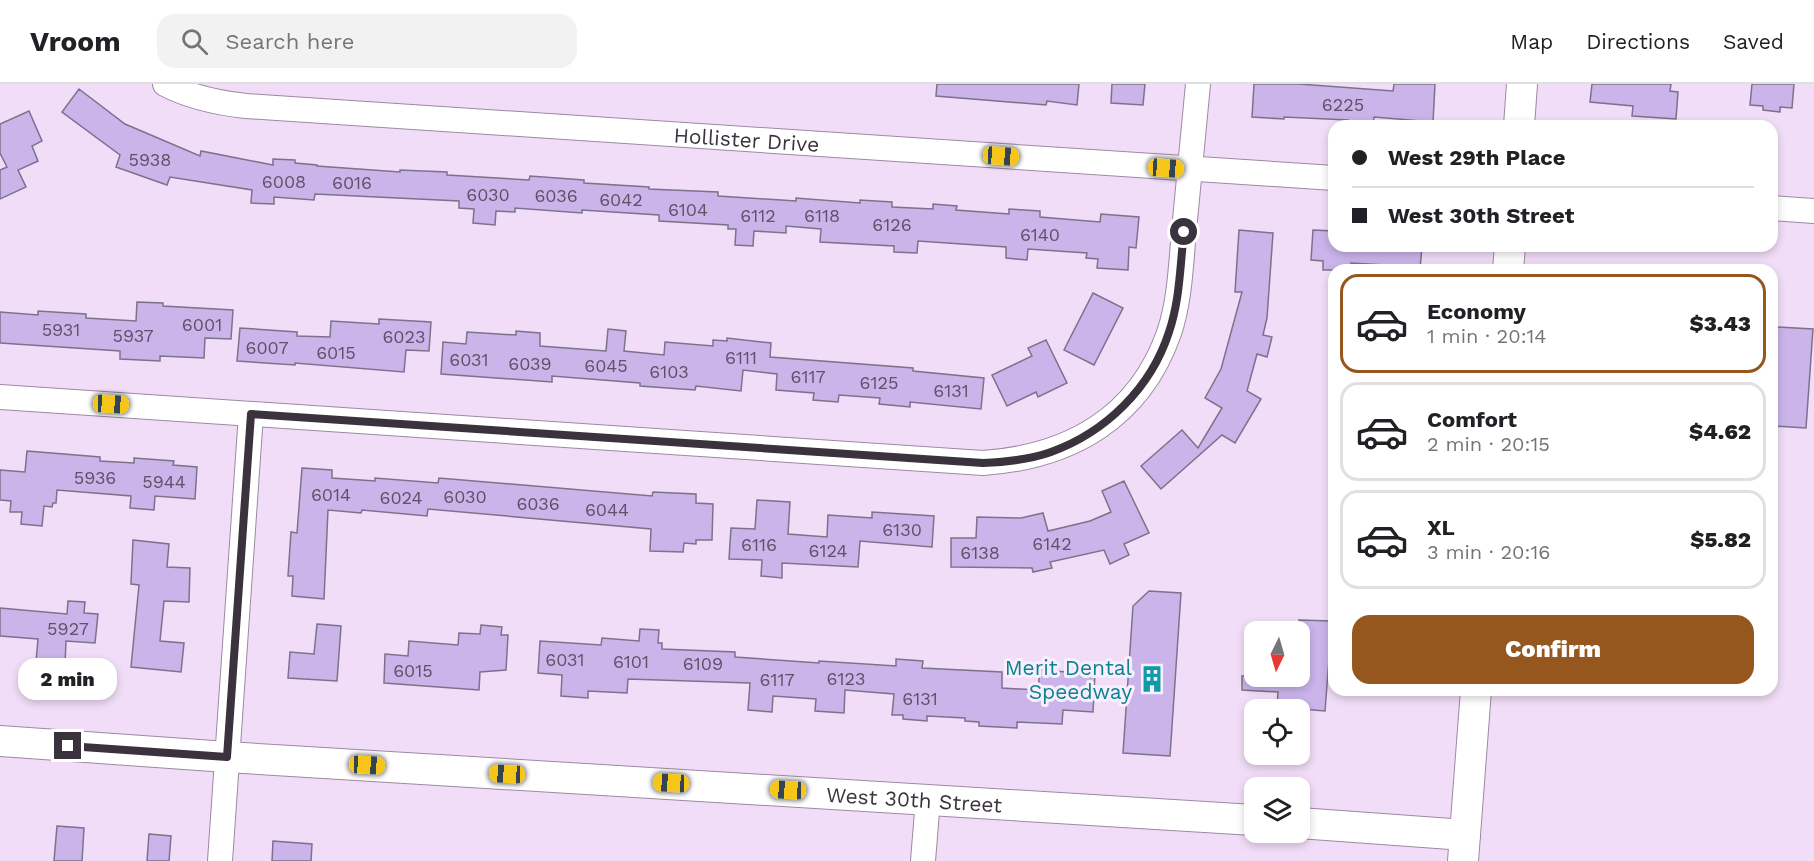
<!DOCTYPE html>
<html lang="en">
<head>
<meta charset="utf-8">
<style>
  :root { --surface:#fff; --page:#f2f2f2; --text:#202124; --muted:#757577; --line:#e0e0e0; --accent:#96571f }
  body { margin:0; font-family:"Work Sans",sans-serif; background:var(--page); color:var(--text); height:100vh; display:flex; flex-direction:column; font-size:22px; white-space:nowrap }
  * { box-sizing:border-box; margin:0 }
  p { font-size:20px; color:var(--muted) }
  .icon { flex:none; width:33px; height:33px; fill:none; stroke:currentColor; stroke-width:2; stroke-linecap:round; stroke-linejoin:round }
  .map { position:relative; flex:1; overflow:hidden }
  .drawer { position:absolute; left:1328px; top:180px; width:450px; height:432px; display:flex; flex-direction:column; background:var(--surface); border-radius:18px; box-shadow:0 3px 9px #0003 }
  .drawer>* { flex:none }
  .banner { position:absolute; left:1328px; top:36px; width:450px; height:132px; border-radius:18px; box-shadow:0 3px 9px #0003; display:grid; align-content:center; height:132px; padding:0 24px; background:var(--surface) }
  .needle { width:39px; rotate:185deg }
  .fabs { position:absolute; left:1244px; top:537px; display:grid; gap:12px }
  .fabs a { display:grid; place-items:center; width:66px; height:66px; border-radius:12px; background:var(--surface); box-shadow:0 3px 9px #0003; font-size:30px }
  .end { position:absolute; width:27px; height:27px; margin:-14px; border:8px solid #3a323c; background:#fff; box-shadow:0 0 0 3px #fff }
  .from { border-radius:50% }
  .bubble { position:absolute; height:42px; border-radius:18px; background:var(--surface); box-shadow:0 3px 9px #0003; font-size:20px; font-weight:800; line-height:42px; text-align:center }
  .car { position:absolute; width:18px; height:36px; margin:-18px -9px; border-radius:8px; box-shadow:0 0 4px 2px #0007; background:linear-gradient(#f5c518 24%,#345 0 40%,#f5c518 0 76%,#345 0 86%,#f5c518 0) }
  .banner b { display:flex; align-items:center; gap:21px; height:57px; font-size:22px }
  .banner b+b { border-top:2px solid var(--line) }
  .banner i { width:15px; height:15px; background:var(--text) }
  ul { padding:10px 0 0; list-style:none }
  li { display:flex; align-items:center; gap:18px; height:99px; margin:0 12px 9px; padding:0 12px; border:3px solid var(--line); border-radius:18px }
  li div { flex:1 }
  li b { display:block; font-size:22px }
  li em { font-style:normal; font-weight:800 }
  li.selected { border-color:var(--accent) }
  li>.icon { width:54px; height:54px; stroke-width:1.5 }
  .action { display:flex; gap:12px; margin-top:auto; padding:12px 24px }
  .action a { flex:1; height:69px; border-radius:18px; background:var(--accent); color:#fff; font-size:24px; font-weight:800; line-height:69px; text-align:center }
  header { display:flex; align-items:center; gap:36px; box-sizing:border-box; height:84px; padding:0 30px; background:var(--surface); border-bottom:2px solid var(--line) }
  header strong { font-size:28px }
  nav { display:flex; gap:33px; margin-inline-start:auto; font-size:21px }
  .search { width:420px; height:54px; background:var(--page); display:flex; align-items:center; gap:15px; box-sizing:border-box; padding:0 21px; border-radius:18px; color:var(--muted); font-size:22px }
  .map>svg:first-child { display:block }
</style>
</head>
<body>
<header>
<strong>Vroom</strong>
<div class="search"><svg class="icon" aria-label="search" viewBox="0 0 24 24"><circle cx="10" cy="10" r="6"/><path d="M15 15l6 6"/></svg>Search here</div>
<nav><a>Map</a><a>Directions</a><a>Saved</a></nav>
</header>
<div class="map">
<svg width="1814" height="777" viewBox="0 0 1814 777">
  <rect width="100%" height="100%" fill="#f1ddf7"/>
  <!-- building -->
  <g fill="#cab4ea" stroke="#7c728b" stroke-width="1.5">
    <polygon points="937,0 1079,0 1077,21 1047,17 1046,21 936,12"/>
    <polygon points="1112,0 1145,0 1143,21 1111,19"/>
    <polygon points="1254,0 1299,0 1393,7 1394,0 1435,0 1433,38 1374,33 1373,42 1348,42 1348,36 1284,33 1284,35 1252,33"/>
    <polygon points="1592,0 1671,0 1670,7 1678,8 1676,35 1632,32 1633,22 1590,18"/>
    <polygon points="1752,0 1794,0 1792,24 1780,23 1780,28 1763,26 1763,22 1750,21"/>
    <polygon points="79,5 125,40 200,72 201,67 273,81 273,75 295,76 295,79 317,81 317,82 400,88 400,86 447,88 447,91 529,96 530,92 584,96 584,99 649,103 649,105 718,108 718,112 796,117 796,114 860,119 860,116 892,118 892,123 933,125 933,120 957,122 956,126 1009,130 1009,125 1040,127 1040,133 1100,138 1101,130 1139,133 1136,164 1129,163 1128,186 1097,184 1098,175 1086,174 1087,169 1028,165 1027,176 1006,174 1006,163 918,157 917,169 894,168 894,162 820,158 821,145 786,142 786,149 754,147 753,162 735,161 736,145 728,145 728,141 659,137 659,131 582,126 582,129 515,124 515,128 496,127 495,141 473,139 474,125 459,124 459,117 315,110 314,116 274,113 274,120 251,119 252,106 170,93 167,101 116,83 120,71 62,28"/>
    <polygon points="29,27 42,57 32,62 38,77 18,86 26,103 0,115 0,86 7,83 0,69 0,40"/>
    <polygon points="1239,146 1273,149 1267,234 1263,251 1272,253 1267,273 1257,270 1247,307 1261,315 1235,359 1222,351 1161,405 1141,382 1182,346 1198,364 1222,324 1205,314 1221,285 1242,208 1235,208"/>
    <polygon points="1313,146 1334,147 1334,162 1422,162 1420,186 1383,186 1384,181 1351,179 1350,186 1323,186 1323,177 1311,176"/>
    <polygon points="1093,209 1123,224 1094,281 1064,266"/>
    <polygon points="137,218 163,219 163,222 233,226 231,255 205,254 204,274 160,272 160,277 120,275 120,267 0,259 0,228 38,231 38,227 86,230 86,234 136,237"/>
    <polygon points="379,235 431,238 429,267 406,266 404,288 295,279 295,281 237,277 240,244 297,248 297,252 330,253 331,237 379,240"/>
    <polygon points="1776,243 1813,245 1806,344 1772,342"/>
    <polygon points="608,245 626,247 624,267 664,271 665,258 713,262 713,256 727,257 727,254 771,259 770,273 913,284 913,287 984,294 981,325 910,318 910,323 879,320 880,314 839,311 838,318 813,316 814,309 776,306 777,290 743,286 741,307 696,302 695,306 640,302 640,299 552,292 552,298 441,290 443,258 466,260 467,248 516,251 516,247 540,249 540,262 606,267"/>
    <polygon points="1046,256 1067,299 1038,313 1036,308 1007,322 992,291 1032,272 1028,264"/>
    <polygon points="27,367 100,373 100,377 134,379 134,374 174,377 173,381 197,383 195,415 155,412 154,426 130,424 131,412 57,406 56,419 53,419 52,423 44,422 42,442 21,440 22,428 10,428 11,417 0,416 0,386 25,388"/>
    <polygon points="302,384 332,386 332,394 375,397 375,394 438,399 439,394 652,412 653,408 696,410 696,419 713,420 712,456 696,456 696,460 684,459 683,468 650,467 651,445 428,425 427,432 362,426 361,429 328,426 324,515 292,512 293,492 288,492 291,448 297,449"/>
    <polygon points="1124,397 1149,449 1124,460 1129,471 1110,480 1104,466 1050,478 1052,484 1033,488 1032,484 951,483 951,454 976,454 977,433 1021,434 1043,429 1048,447 1090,437 1111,428 1102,407"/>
    <polygon points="757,416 790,418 788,450 827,453 828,431 872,434 872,428 934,432 932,463 860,457 858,483 782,479 782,494 761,492 762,476 729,475 731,444 755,445"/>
    <polygon points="133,456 169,460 167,483 190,484 189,518 164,517 160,557 184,559 181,588 131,583 139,501 131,500"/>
    <polygon points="1149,507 1181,509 1170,672 1123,669 1133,522"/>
    <polygon points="68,517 85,518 84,529 98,530 95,559 66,557 65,580 36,578 38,555 0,552 0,524 67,530"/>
    <polygon points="1299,536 1332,537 1325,627 1277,623 1278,608 1242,606 1242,592 1299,592"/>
    <polygon points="317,540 341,542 337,597 288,594 290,568 314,570"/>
    <polygon points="481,541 502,543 501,551 508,551 506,586 480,588 479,606 384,599 385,570 408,572 409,557 458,561 459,549 480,550"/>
    <polygon points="640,545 659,546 658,559 662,559 662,565 735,568 735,573 819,579 819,577 896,582 896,575 923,577 922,584 1002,588 1002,604 1038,606 1040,586 1095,590 1093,628 1063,626 1062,640 1017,638 1017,644 979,642 979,638 965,637 965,634 927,632 927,637 903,635 903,631 892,631 894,610 845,606 844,629 815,627 816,615 773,612 772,628 748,626 750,599 628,595 627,609 588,607 588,614 561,612 562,591 538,589 540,557 601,561 602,554 639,557"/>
    <polygon points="57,742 84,744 82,777 54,777"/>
    <polygon points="149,750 171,752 169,777 147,777"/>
    <polygon points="273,757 312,760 311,777 272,777"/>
  </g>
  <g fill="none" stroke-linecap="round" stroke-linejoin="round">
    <defs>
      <g id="minor">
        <path id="s1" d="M 165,0 C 190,13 218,19 246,22 L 1334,94"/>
        <polyline points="1772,124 1814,127"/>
        <path d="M 0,313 L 983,379 C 1070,373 1139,334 1169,249 C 1181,214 1181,173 1185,136 C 1189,91 1194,45 1198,0"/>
        <polyline points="220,777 251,330"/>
        <polyline points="923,777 928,715"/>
      </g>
      <g id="tertiary">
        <polyline points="1519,42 1522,0"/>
        <polyline points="1508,186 1510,162"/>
        <path id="s2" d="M 0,657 L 227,673 L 1254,736"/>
        <polyline points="1299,739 1465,751"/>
        <polyline points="1463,777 1476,606"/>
      </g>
    </defs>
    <!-- minor casing -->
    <use href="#minor" stroke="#9c8aa2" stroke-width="26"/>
    <!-- tertiary casing -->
    <use href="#tertiary" stroke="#9c8aa2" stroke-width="32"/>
    <!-- minor -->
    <use href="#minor" stroke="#fff" stroke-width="24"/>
    <!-- tertiary -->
    <use href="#tertiary" stroke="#fff" stroke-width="30"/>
  </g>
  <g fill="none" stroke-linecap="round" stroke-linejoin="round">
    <!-- route -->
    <path stroke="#3a323c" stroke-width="8" d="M 68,662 L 227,673 L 251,330 L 983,379 C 1006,378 1029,376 1051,368 C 1106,348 1151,304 1169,248 C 1180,216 1180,181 1184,148"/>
  </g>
  <!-- icons -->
  <defs>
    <symbol id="building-bare" viewBox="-9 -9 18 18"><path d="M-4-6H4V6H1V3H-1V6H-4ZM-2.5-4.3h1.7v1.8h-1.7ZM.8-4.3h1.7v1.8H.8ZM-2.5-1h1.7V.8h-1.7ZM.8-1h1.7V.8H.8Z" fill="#0f9aa8" stroke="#f9eefd" stroke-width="2.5" paint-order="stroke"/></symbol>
  </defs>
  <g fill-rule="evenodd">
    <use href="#building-bare" x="1133" y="576" width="38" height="38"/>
  </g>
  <g text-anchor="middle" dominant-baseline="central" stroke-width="6" stroke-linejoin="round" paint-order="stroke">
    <!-- number labels -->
    <g font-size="18" fill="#5e5268">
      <text x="1343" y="20">6225</text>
      <text x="150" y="75">5938</text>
      <text x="284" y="97">6008</text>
      <text x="352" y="98">6016</text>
      <text x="488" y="110">6030</text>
      <text x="556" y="111">6036</text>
      <text x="621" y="115">6042</text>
      <text x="688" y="125">6104</text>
      <text x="758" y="131">6112</text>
      <text x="822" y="131">6118</text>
      <text x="892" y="140">6126</text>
      <text x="1040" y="150">6140</text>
      <text x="202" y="240">6001</text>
      <text x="61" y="245">5931</text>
      <text x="133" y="251">5937</text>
      <text x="404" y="252">6023</text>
      <text x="267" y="263">6007</text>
      <text x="336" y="268">6015</text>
      <text x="741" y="273">6111</text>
      <text x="469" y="275">6031</text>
      <text x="530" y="279">6039</text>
      <text x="606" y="281">6045</text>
      <text x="669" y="287">6103</text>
      <text x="808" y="292">6117</text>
      <text x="879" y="298">6125</text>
      <text x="951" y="306">6131</text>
      <text x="95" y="393">5936</text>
      <text x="164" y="397">5944</text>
      <text x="331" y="410">6014</text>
      <text x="465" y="412">6030</text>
      <text x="401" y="413">6024</text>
      <text x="538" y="419">6036</text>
      <text x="607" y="425">6044</text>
      <text x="902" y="445">6130</text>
      <text x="1052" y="459">6142</text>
      <text x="759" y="460">6116</text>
      <text x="828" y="466">6124</text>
      <text x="980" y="468">6138</text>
      <text x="68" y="544">5927</text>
      <text x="565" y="575">6031</text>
      <text x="631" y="577">6101</text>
      <text x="703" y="579">6109</text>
      <text x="413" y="586">6015</text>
      <text x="846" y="594">6123</text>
      <text x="777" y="595">6117</text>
      <text x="920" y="614">6131</text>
    </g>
    <!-- street labels -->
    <g font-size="21" fill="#3a323c" stroke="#f9eefd">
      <text stroke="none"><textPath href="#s1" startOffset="586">Hollister Drive</textPath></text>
      <text stroke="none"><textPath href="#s2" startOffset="916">West 30th Street</textPath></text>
    </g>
    <!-- culture labels -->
    <g font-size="21" fill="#0d838f" stroke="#f9eefd" text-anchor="end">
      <text x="1132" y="583">Merit Dental<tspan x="1132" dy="24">Speedway</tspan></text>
    </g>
  </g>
</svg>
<div class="fabs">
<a><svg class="needle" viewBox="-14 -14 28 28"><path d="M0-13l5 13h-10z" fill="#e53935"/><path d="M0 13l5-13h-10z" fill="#757577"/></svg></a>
<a><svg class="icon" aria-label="locate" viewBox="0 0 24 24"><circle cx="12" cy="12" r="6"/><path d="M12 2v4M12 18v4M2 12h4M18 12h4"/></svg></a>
<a><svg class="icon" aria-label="layers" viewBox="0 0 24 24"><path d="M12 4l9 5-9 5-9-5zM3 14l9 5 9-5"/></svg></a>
</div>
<i class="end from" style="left:1184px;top:148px"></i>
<i class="end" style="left:68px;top:662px"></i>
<div class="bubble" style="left:18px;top:574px;width:99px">2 min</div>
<i class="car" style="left:1001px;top:72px;rotate:94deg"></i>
<i class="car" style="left:1166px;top:84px;rotate:94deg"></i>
<i class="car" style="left:111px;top:320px;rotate:93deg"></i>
<i class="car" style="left:367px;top:681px;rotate:93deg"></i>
<i class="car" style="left:507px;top:690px;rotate:273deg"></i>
<i class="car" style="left:671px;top:699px;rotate:273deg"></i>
<i class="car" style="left:788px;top:706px;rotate:273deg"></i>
<div class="banner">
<b><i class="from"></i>West 29th Place</b>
<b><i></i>West 30th Street</b>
</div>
<section class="drawer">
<ul>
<li class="selected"><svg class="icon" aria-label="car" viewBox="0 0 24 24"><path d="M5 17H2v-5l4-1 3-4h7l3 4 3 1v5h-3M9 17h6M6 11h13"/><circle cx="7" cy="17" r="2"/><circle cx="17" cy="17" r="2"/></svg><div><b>Economy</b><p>1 min · 20:14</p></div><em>$3.43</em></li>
<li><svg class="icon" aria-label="car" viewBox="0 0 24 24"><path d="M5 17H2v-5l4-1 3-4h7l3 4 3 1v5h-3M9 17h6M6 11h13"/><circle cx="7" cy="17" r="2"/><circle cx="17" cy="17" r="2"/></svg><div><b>Comfort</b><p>2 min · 20:15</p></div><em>$4.62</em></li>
<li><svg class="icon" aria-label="car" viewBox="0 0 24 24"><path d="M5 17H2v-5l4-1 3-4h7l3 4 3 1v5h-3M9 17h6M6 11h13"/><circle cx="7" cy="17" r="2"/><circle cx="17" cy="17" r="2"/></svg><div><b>XL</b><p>3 min · 20:16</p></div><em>$5.82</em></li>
</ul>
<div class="action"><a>Confirm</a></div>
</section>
</div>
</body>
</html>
